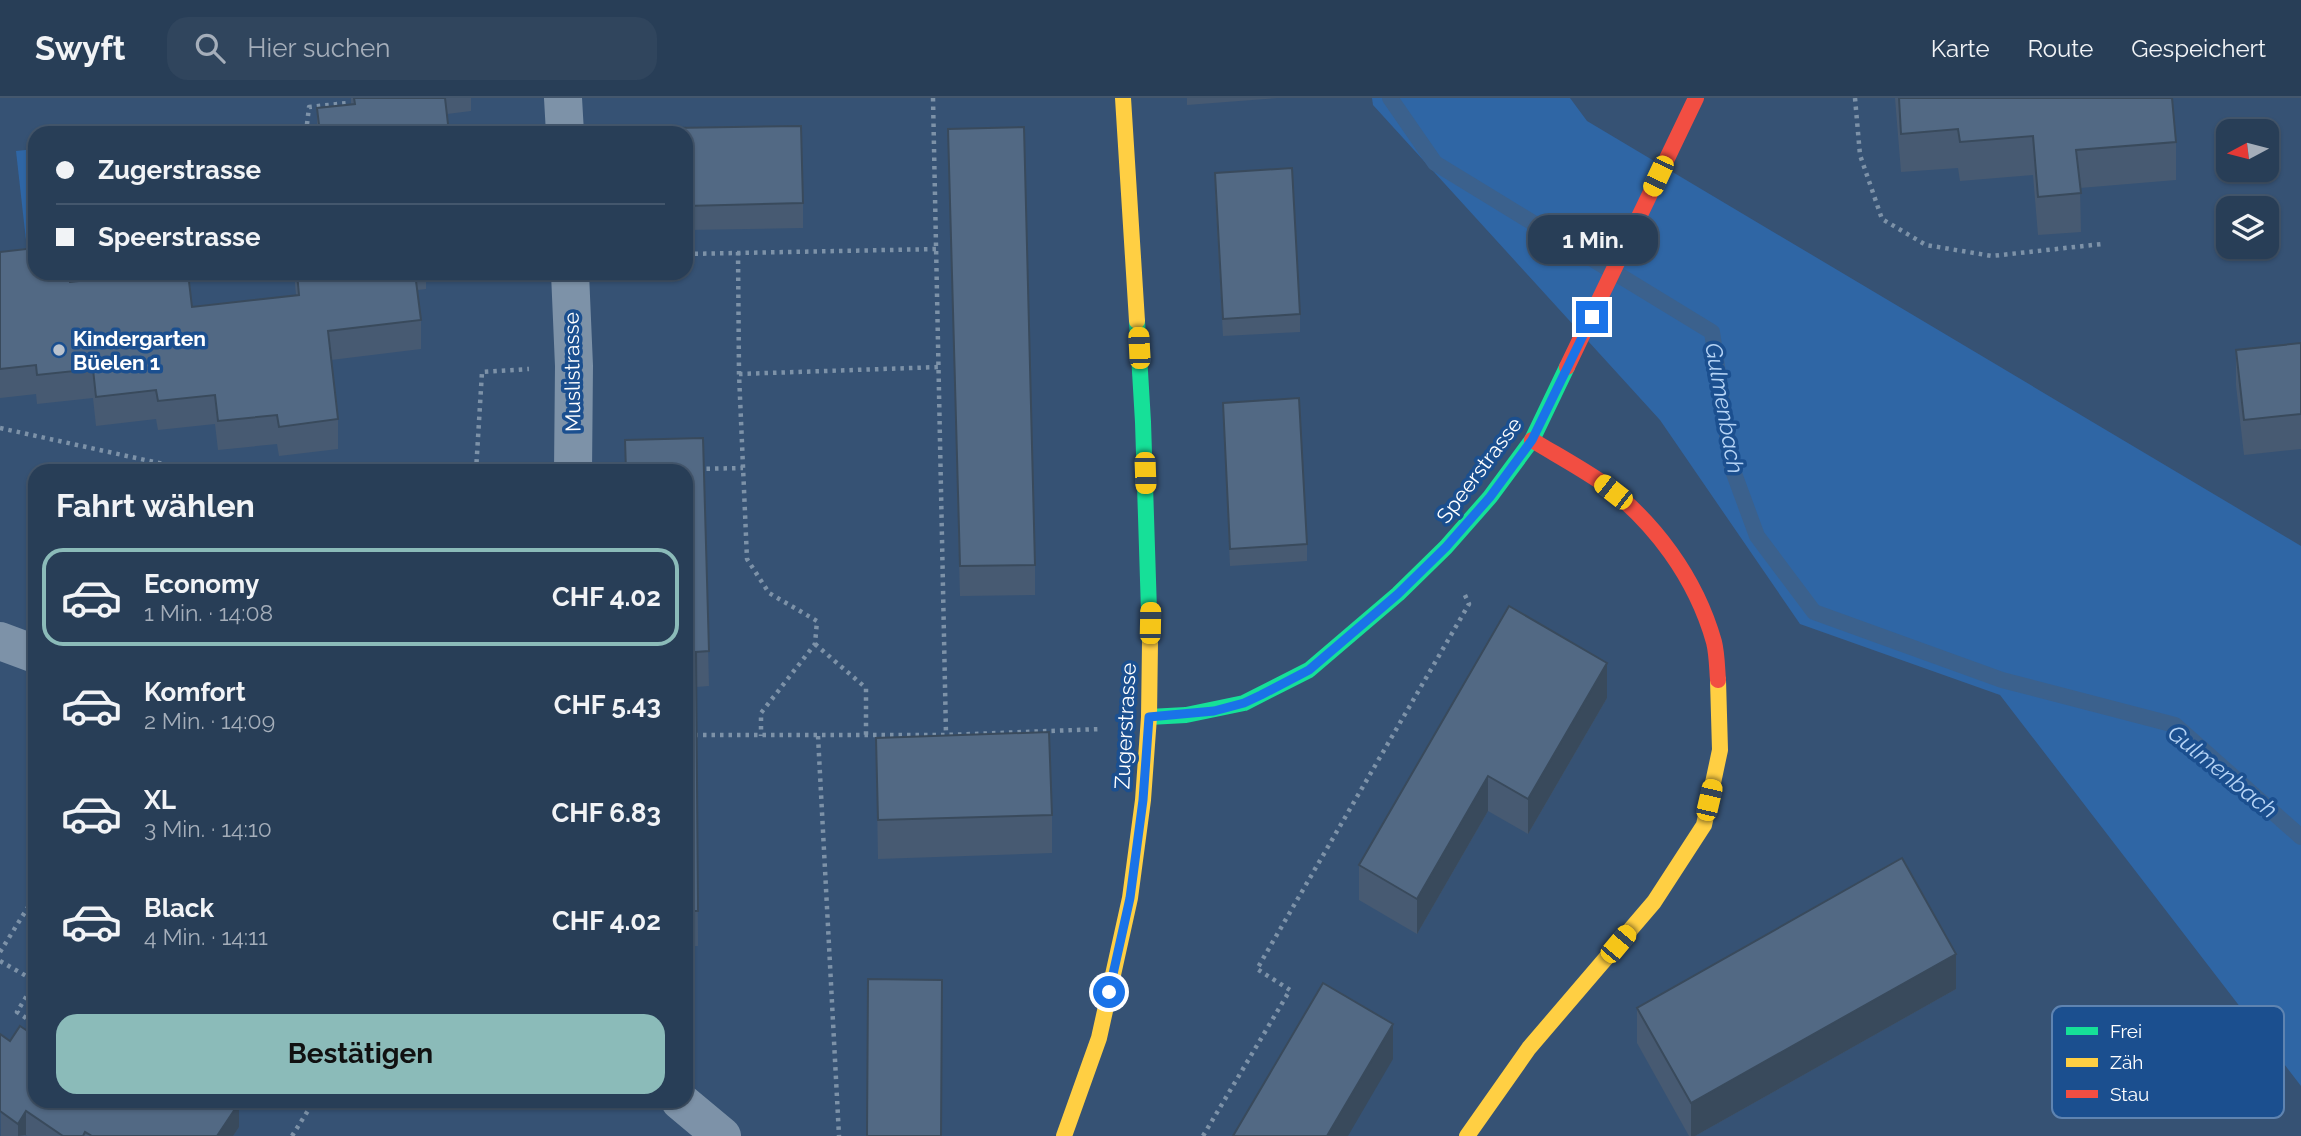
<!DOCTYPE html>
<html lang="de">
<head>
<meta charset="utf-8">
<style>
  :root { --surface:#283e57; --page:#30455d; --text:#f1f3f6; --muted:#a5aeba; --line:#44576d; --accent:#8bbbb9 }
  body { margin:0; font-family:Raleway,sans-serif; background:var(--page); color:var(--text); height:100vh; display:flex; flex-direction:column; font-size:26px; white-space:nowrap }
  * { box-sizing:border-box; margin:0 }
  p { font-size:23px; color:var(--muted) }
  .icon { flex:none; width:38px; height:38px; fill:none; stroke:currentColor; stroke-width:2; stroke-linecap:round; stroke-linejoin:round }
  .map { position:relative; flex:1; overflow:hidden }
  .panel { position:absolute; left:28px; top:366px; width:665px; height:644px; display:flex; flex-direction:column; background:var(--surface); border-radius:21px; box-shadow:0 2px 5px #0004,0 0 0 2px var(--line) }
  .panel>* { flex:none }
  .guide { position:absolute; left:28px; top:28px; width:665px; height:154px; border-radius:21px; box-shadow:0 2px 5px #0004,0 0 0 2px var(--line); display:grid; align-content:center; height:154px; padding:0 28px; background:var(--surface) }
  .needle { width:46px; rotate:263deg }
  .fabs { position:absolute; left:2216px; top:21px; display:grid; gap:14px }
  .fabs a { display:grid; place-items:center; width:63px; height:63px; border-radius:14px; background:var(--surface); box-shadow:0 2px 5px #0004,0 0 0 2px var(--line); font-size:35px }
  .end { position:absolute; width:32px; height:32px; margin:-16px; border:9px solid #1a73e8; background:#fff; box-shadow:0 0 0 4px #fff }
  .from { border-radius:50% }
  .bubble { position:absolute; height:49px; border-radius:21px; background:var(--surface); box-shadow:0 2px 5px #0004,0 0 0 2px var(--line); font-size:23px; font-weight:700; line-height:49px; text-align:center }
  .car { position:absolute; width:21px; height:42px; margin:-21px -10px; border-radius:9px; box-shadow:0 0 5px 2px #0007; background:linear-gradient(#f5c518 24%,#345 0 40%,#f5c518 0 76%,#345 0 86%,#f5c518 0) }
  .guide b { display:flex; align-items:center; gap:24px; height:66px; font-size:26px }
  .guide b+b { border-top:2px solid var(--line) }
  .guide i { width:18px; height:18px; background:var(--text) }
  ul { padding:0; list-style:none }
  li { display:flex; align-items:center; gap:21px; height:98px; margin:0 14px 10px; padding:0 14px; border:4px solid transparent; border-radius:21px }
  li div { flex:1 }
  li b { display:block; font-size:26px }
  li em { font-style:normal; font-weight:700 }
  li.on { border-color:var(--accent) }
  li>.icon { width:63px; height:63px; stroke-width:1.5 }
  h2 { padding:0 28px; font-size:32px; line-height:84px }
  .cta { display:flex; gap:14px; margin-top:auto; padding:14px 28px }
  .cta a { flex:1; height:80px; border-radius:21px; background:var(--accent); color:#111; font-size:28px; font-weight:700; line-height:80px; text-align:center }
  header { display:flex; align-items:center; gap:42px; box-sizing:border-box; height:98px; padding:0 35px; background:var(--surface); border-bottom:2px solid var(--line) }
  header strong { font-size:33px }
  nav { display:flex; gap:38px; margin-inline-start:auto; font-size:24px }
  .search { width:490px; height:63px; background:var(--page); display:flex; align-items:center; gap:18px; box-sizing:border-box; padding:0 24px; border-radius:21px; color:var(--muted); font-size:26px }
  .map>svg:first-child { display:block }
</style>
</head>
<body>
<header>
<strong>Swyft</strong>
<div class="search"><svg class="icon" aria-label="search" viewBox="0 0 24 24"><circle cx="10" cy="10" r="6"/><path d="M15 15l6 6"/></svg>Hier suchen</div>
<nav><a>Karte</a><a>Route</a><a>Gespeichert</a></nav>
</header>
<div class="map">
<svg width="2301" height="1038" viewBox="0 0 2301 1038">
  <rect width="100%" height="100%" fill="#365274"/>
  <!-- green -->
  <g fill="#2f66a5">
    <polygon points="1372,0 1570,0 1587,23 2301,448 2301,988 2000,597 1800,526 1660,322 1373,7"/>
    <polygon points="35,51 35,159 28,160 16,53"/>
  </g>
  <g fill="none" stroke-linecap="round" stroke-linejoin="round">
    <!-- stream -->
    <polyline stroke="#3b618d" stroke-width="16" points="1390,0 1435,65 1712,234 1732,370 1757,438 1814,514 2002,582 2175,627 2301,739"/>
    <!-- path -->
    <g stroke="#7d92a8" stroke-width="4.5" stroke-dasharray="3.5 5" stroke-linecap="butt">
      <polyline points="933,0 946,637"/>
      <polyline points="1855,0 1860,57 1882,121 1926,147 1992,158 2102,146"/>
      <polyline points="306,35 309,9 347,5"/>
      <polyline points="738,154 739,276 747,461 769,495 817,523 815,546 761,615 761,638"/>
      <polyline points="686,156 938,151"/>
      <polyline points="184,176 197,175"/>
      <polyline points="739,276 940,269"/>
      <polyline points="0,330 195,373"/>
      <polyline points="698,371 743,370"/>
      <polyline points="476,373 482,274 529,271"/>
      <polyline points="815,546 866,590 866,638"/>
      <polyline points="686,637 946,637 1101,631"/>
      <polyline points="818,638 839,1038"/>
      <polyline points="0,854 35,798"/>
      <polyline points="0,863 35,883"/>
      <polyline points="35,884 17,914 35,926"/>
      <polyline points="292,1038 314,1003"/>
      <polyline points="1203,1038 1290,892 1257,871 1469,506 1464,495"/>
    </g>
    <!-- street -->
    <g stroke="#7d92a8" stroke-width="38">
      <polyline points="563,0 565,35"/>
      <polyline points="570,175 574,268 573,373"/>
      <polyline points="0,543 35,556"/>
      <polyline points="680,1003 722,1038"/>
    </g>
    <!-- fast -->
    <g stroke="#16e098" stroke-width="16">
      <polyline points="1137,223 1143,324 1150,545"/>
      <polyline points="1149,619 1186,617 1244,605 1309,572 1398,496 1446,449 1490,399 1532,342 1567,269"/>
    </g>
    <!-- slow -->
    <g stroke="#ffcf43" stroke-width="16">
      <polyline points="1123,0 1137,223"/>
      <polyline points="1064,1038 1099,940 1130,800 1143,702 1149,619 1150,545"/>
      <polyline points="1467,1038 1529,950 1654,804 1704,727 1720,652 1718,582"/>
    </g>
    <!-- jam -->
    <g stroke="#f24e42" stroke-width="16">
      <polyline points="1567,269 1696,0"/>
      <path d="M 1532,342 C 1555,356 1579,369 1601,384 C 1654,423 1696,480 1714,544 C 1717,556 1717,570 1718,582"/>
    </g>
  </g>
  <!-- wall -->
  <g fill="#475a72">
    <polygon points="351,0 471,0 471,13 447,16 449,35 317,35 317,10 351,6"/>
    <polygon points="1187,0 1277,0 1187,7"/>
    <polygon points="1895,0 2172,0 2176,44 2176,82 2080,90 2081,134 2038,137 2033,77 1960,83 1958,70 1901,74"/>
    <polygon points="948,31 1035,467 1035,497 960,498"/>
    <polygon points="686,35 803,105 803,130 686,132"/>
    <polygon points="1215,75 1300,216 1300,234 1223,238 1215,92"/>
    <polygon points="0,154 70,184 192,209 296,197 294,175 426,175 426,191 418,192 421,222 421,251 331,262 338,321 338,351 279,358 277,346 218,352 215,326 158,332 156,321 96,328 93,300 37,306 36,296 0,300"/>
    <polygon points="2301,245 2301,351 2244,357 2236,287 2236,252"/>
    <polygon points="1223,305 1307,446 1307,463 1230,468"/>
    <polygon points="703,340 709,588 696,589 698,848 686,848 686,373 625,373 625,342"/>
    <polygon points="1509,508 1607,600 1528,736 1488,713 1417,836 1359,802 1359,767"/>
    <polygon points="876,640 1052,717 1052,755 878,761"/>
    <polygon points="1956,891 1695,1038 1689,1038 1637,945 1637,910"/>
    <polygon points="0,936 10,943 35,1003 239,1029 233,1038 27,1038 26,1037 25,1038 1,1038"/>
  </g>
  <!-- shaded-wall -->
  <g fill="#394a5c">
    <polygon points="1607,565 1607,600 1528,736 1528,701"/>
    <polygon points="1488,678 1488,713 1417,836 1417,801"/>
    <polygon points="1956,856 1956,891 1695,1038 1691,1038 1691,1005"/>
    <polygon points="1393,926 1393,961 1348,1038 1327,1038"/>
    <polygon points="239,1005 239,1029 233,1038 217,1038"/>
    <polygon points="26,1013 26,1037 18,1038 18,1026"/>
  </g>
  <!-- building -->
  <g fill="#526984" stroke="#394a5c" stroke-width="2">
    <polygon points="354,0 445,0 449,35 320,35 317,10 355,6"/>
    <polygon points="1899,0 2172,0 2176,44 2076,52 2081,95 2038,99 2033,38 1960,44 1958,31 1901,36"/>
    <polygon points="801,28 803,105 686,108 686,35 611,35 611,31"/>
    <polygon points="1024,29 1035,467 960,468 948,31"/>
    <polygon points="1292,70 1300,216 1223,221 1215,75"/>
    <polygon points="35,150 35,175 69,175 70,184 157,175 188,175 192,209 299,197 297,175 415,175 421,222 328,233 338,321 279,329 277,317 218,323 215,297 158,303 156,292 96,299 93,271 37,277 36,267 0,271 0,154"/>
    <polygon points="2301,245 2301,316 2244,322 2236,252"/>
    <polygon points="1299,300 1307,446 1230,451 1223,305"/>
    <polygon points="703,340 709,553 696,554 698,813 686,813 686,373 626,373 625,342"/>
    <polygon points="1509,508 1607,565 1528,701 1488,678 1417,801 1359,767"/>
    <polygon points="1049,634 1052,717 878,722 876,640"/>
    <polygon points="1902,760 1956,856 1691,1005 1637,910"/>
    <polygon points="868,881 942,882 941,1038 867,1038"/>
    <polygon points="1323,885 1393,926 1327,1038 1233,1038"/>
    <polygon points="20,928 35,938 35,1003 236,1003 239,1005 217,1038 92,1038 85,1034 83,1038 63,1038 26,1013 18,1026 0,1013 0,936 10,943"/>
  </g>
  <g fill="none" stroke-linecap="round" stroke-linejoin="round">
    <!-- route -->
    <polyline stroke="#1a73e8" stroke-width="9" points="1109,894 1130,800 1143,702 1149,619 1214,613 1244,605 1261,597 1309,572 1398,496 1446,449 1490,399 1532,342 1592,219"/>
  </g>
  <!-- markers -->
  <circle fill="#b9c2ce" stroke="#1b4f8f" stroke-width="2.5" cx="59" cy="252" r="7"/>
  <g text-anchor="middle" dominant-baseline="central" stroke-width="7" stroke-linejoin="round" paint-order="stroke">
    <!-- poi labels -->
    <g font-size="21" font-weight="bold" fill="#fff" stroke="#1b4f8f" text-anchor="start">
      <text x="73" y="240">Kindergarten<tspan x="73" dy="24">Büelen 1</tspan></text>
    </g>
    <!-- street labels -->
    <g font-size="21" fill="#fff" stroke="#1b4f8f">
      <text transform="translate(572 274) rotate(-91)">Muslistrasse</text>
      <text transform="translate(1479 372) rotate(-53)">Speerstrasse</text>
      <text transform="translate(1125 628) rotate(-87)">Zugerstrasse</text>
    </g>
    <!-- water labels -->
    <g font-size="23" font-style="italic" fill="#b5d3f5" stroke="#1b4f8f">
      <text transform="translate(1725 310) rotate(80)">Gulmenbach</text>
      <text transform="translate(2223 673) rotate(39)">Gulmenbach</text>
    </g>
  </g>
  <!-- legend -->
  <rect x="2052" y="908" width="232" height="112" rx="10" fill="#1b4f8f" stroke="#5f84b1" stroke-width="2"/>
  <rect x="2066" y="929" width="32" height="8" fill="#16e098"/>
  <rect x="2066" y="960" width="32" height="9" fill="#ffcf43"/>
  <rect x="2066" y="992" width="32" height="8" fill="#f24e42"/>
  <g font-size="19" fill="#fff">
    <text x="2110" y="940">Frei</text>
    <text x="2110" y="971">Zäh</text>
    <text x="2110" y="1003">Stau</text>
  </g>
</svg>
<div class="fabs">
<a><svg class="needle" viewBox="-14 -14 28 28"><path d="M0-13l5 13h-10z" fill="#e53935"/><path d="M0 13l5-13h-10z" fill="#a5aeba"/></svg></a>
<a><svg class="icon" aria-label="layers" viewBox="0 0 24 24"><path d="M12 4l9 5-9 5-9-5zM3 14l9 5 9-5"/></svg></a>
</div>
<i class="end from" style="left:1109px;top:894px"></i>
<i class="end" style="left:1592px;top:219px"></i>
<div class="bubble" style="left:1528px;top:117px;width:130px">1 Min.</div>
<i class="car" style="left:1658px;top:78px;rotate:205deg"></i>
<i class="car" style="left:1139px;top:250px;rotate:357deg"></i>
<i class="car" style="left:1145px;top:375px;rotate:178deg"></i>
<i class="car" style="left:1613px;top:394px;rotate:308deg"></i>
<i class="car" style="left:1150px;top:525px;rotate:1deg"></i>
<i class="car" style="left:1709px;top:702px;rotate:13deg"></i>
<i class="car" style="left:1618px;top:846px;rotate:40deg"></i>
<div class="guide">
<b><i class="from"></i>Zugerstrasse</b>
<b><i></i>Speerstrasse</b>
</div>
<section class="panel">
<h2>Fahrt wählen</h2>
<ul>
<li class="on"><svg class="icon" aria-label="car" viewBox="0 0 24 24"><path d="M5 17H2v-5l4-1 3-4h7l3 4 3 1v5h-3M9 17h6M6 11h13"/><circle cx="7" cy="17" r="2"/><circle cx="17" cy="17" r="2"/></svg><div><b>Economy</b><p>1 Min. · 14:08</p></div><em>CHF 4.02</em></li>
<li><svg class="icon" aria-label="car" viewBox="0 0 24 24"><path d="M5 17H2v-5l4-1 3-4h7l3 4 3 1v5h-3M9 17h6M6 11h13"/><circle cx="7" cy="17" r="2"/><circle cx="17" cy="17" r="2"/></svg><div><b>Komfort</b><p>2 Min. · 14:09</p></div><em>CHF 5.43</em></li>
<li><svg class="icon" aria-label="car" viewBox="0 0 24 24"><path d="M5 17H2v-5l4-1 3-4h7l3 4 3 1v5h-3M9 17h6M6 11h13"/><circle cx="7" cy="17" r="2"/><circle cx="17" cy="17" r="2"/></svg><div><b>XL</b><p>3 Min. · 14:10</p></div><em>CHF 6.83</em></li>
<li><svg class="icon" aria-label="car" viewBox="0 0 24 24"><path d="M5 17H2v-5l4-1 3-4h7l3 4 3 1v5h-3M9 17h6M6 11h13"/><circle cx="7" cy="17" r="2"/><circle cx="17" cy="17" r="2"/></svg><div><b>Black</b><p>4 Min. · 14:11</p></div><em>CHF 4.02</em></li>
</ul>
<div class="cta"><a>Bestätigen</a></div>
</section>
</div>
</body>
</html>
